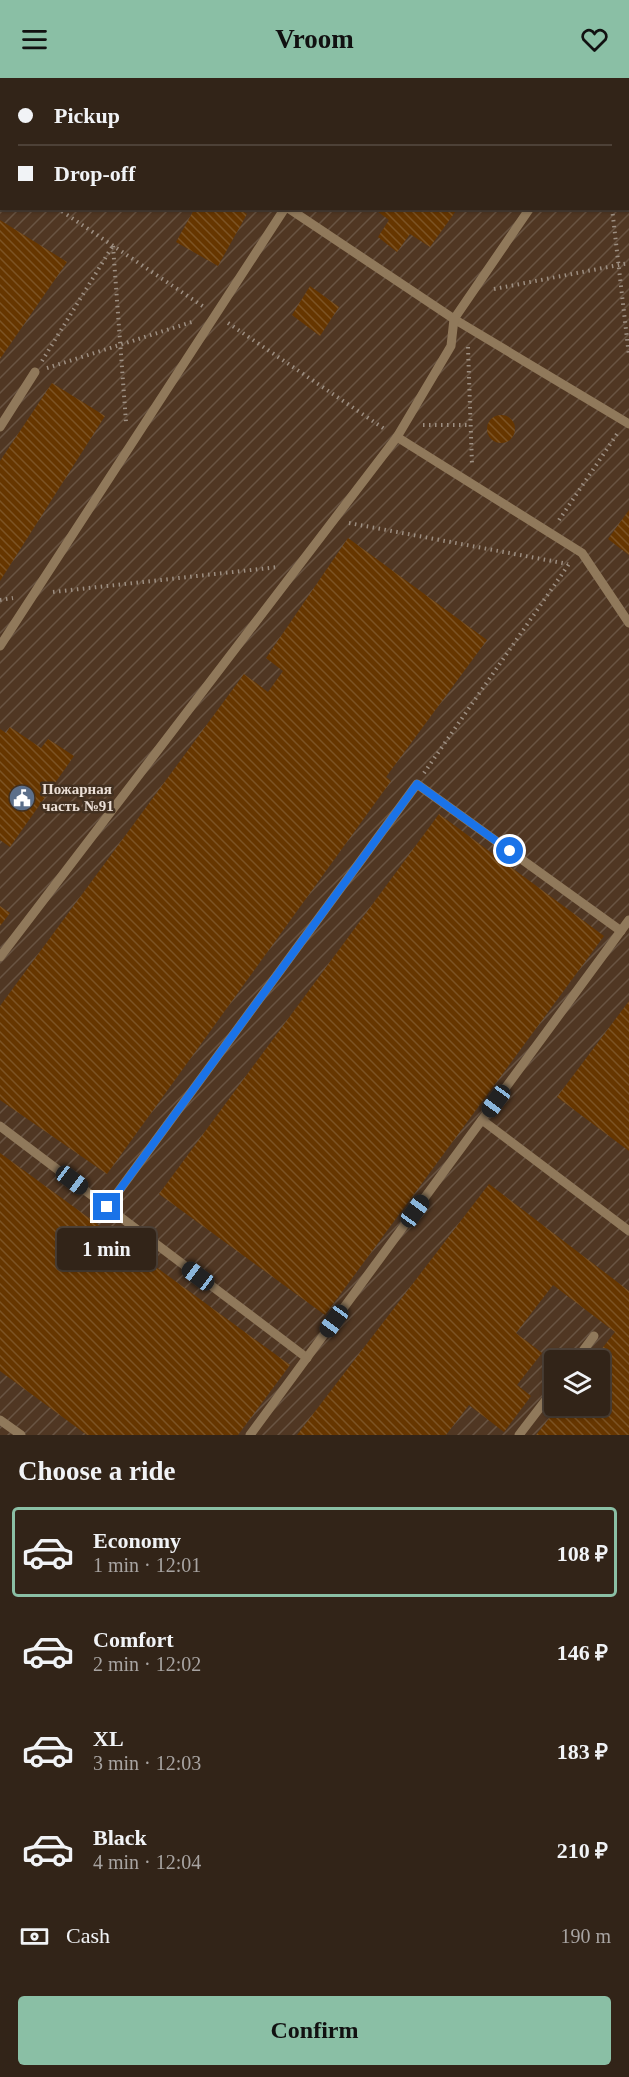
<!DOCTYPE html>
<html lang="en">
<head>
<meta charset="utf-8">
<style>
  :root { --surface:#322418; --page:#3a2c21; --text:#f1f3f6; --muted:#a8a4a2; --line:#4d4137; --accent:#8abfa5 }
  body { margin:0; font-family:"Times New Roman",serif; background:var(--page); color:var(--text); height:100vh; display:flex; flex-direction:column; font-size:22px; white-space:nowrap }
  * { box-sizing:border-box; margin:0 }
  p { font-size:20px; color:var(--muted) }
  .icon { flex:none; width:33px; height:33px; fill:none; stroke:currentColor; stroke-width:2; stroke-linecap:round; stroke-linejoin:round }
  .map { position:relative; height:1357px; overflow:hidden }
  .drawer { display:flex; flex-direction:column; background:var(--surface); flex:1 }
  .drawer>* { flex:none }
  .guide { position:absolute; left:0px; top:0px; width:630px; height:132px; box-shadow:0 2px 4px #0004,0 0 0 2px var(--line); display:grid; align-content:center; height:132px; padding:0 18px; background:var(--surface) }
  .buttons { position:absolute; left:544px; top:1272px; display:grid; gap:12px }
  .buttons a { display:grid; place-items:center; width:66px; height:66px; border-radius:6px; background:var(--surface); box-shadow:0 2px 4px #0004,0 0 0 2px var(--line); font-size:30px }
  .end { position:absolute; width:27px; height:27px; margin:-14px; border:8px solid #1a73e8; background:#fff; box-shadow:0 0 0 3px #fff }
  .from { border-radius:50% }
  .bubble { position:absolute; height:42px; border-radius:6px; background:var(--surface); box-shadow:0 2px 4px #0004,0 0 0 2px var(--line); font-size:20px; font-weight:600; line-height:42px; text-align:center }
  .car { position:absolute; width:18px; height:36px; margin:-18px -9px; border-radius:8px; box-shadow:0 0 4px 2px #0007; background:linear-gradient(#222 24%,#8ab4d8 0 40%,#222 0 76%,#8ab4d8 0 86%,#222 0) }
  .guide b { display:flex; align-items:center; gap:21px; height:57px; font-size:22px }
  .guide b+b { border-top:2px solid var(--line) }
  .guide i { width:15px; height:15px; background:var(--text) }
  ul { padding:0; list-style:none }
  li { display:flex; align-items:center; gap:18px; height:90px; margin:0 12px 9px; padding:0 6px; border:3px solid transparent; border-radius:6px }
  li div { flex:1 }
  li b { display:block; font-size:22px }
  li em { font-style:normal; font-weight:600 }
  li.on { border-color:var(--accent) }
  li>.icon { width:54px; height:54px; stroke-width:1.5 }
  h2 { padding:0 18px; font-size:27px; line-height:72px }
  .pay { display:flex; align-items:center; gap:15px; height:66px; padding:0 18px; font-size:22px }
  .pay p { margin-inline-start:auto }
  .action { display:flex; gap:12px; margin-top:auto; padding:12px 18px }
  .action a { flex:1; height:69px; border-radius:6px; background:var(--accent); color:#111; font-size:24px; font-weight:600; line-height:69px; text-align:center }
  header { display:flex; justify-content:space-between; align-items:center; height:78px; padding:0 18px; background:var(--accent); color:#111; font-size:27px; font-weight:600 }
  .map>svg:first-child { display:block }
</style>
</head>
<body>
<header><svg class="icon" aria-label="menu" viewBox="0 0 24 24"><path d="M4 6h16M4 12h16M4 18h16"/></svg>Vroom<svg class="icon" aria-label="heart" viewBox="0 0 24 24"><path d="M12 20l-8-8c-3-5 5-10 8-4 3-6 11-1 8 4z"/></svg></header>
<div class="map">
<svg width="629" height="1357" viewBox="0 0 629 1357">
  <defs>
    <pattern id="industrial-furrows" width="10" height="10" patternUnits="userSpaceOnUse" patternTransform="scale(1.5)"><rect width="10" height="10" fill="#503723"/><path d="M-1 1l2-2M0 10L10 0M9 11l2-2" fill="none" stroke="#695442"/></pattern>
    <pattern id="building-back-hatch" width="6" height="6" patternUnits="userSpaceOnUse" patternTransform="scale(1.5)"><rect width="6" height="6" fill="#663600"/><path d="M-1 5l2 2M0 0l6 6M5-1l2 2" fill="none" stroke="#7c5324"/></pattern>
  </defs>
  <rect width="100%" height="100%" fill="#423020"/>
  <!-- industrial -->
  <path fill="url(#industrial-furrows)" fill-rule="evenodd" d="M 0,0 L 629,0 L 629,1357 L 0,1357 ZM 2,2 L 628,2 L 628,130 L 2,130 ZM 555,1282 L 600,1282 L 600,1328 L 555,1328 Z"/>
  <!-- building -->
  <g fill="url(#building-back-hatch)">
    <polygon points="195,130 237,130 247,136 218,188 176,164"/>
    <polygon points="373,130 458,130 430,169 410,156 397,174 378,159 389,142"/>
    <polygon points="0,142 67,184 0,281"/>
    <polygon points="310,208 339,229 320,258 292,237"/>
    <polygon points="52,305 105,338 0,503 0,383"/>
    <circle cx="501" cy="351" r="14"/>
    <polygon points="629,432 629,477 608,461"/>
    <polygon points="348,460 487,562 386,699 391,703 107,1096 0,1022 0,928 244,596 268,614 283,593 266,580"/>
    <polygon points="10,649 41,670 48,661 74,678 10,769 0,762 0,651 6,655"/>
    <polygon points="439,736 604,858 325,1237 159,1116"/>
    <polygon points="0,828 10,835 0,848"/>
    <polygon points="629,923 629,1073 557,1019"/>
    <polygon points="0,1075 290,1287 238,1357 87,1357 0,1293"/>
    <polygon points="489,1106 629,1213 629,1357 536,1357 559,1328 600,1328 600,1282 593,1282 615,1254 553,1207 516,1255 542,1275 517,1307 531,1318 504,1354 469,1327 446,1357 297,1357"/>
  </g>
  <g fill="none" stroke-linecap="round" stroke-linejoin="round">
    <!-- path -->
    <g stroke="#9d8f82" stroke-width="4" stroke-dasharray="1.5 4.5" stroke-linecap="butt">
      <polyline points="628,87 629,87"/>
      <polyline points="57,130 204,229"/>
      <polyline points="612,130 629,278"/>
      <polyline points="113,168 126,344"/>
      <polyline points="494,211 629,185"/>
      <polyline points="228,245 386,352"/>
      <polyline points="468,269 472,387"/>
      <polyline points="42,283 112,169"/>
      <polyline points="47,290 192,244"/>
      <polyline points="423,347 470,347"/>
      <polyline points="559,442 617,356"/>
      <polyline points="349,445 568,486"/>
      <polyline points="53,514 278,489"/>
      <polyline points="0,522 13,520"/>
      <polyline points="424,695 569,486"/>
    </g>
    <!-- service -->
    <g stroke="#90795b" stroke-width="9">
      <polyline points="211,2 212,0"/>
      <polyline points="619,2 621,0"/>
      <polyline points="0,79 2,79"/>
      <polyline points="288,130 454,241 629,346"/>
      <polyline points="0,349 35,294"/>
      <polyline points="397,359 582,475 629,545"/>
      <polyline points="0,568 285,130"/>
      <polyline points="0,879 397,359 451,268 454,241 530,130"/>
      <polyline points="482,1042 629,1153"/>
      <polyline points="0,1048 307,1280"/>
      <polyline points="107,1129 417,706 621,853"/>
      <polyline points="576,1282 594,1258"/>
      <polyline points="0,1342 21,1357"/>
      <polyline points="250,1357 629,842"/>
      <polyline points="519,1357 555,1310"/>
    </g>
  </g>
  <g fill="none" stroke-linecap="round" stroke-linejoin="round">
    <!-- route -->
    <polyline stroke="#1a73e8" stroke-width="8" points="107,1129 417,706 510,773"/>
  </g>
  <!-- icons -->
  <defs>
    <symbol id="civic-disc" viewBox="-11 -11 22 22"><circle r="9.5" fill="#5c6f8a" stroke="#423020"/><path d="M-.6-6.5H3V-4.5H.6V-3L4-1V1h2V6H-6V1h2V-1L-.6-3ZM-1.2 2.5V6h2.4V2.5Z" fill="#fff"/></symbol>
  </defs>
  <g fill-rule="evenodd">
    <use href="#civic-disc" x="7" y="705" width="30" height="30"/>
  </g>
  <g text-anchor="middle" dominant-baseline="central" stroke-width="5" stroke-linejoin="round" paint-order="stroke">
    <!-- poi labels -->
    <g font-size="15" font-weight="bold" fill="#ebdfd6" stroke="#423020" text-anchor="start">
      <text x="42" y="711">Пожарная<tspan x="42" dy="17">часть №91</tspan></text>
    </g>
  </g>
</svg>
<div class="buttons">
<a><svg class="icon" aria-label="layers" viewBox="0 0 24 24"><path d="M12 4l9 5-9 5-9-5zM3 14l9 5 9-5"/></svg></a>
</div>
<i class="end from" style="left:510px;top:773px"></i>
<i class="end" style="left:107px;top:1129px"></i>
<div class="bubble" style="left:57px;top:1150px;width:99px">1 min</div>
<i class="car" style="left:496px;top:1023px;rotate:216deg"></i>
<i class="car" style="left:72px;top:1102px;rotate:127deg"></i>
<i class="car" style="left:415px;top:1133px;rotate:36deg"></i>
<i class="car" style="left:198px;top:1198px;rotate:307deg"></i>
<i class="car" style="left:334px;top:1243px;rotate:216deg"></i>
<div class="guide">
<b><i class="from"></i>Pickup</b>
<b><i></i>Drop-off</b>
</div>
</div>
<section class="drawer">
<h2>Choose a ride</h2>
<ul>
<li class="on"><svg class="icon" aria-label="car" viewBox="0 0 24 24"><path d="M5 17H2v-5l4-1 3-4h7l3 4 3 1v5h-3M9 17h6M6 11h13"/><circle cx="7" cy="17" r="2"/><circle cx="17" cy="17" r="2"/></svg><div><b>Economy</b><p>1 min · 12:01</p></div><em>108 ₽</em></li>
<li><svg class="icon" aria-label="car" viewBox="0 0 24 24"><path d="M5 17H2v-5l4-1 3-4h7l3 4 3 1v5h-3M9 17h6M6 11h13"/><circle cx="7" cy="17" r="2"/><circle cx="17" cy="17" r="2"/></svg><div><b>Comfort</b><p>2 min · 12:02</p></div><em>146 ₽</em></li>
<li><svg class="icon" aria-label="car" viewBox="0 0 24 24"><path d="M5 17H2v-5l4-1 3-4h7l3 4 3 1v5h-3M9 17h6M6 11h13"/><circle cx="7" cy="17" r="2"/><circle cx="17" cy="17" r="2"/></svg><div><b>XL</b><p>3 min · 12:03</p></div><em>183 ₽</em></li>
<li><svg class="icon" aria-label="car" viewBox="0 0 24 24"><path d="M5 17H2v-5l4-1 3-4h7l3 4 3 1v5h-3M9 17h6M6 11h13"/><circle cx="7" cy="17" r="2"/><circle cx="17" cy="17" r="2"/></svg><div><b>Black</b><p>4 min · 12:04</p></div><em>210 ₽</em></li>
</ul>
<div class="pay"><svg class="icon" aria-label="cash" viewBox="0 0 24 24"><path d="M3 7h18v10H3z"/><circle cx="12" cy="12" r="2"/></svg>Cash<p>190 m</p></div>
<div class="action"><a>Confirm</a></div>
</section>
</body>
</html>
